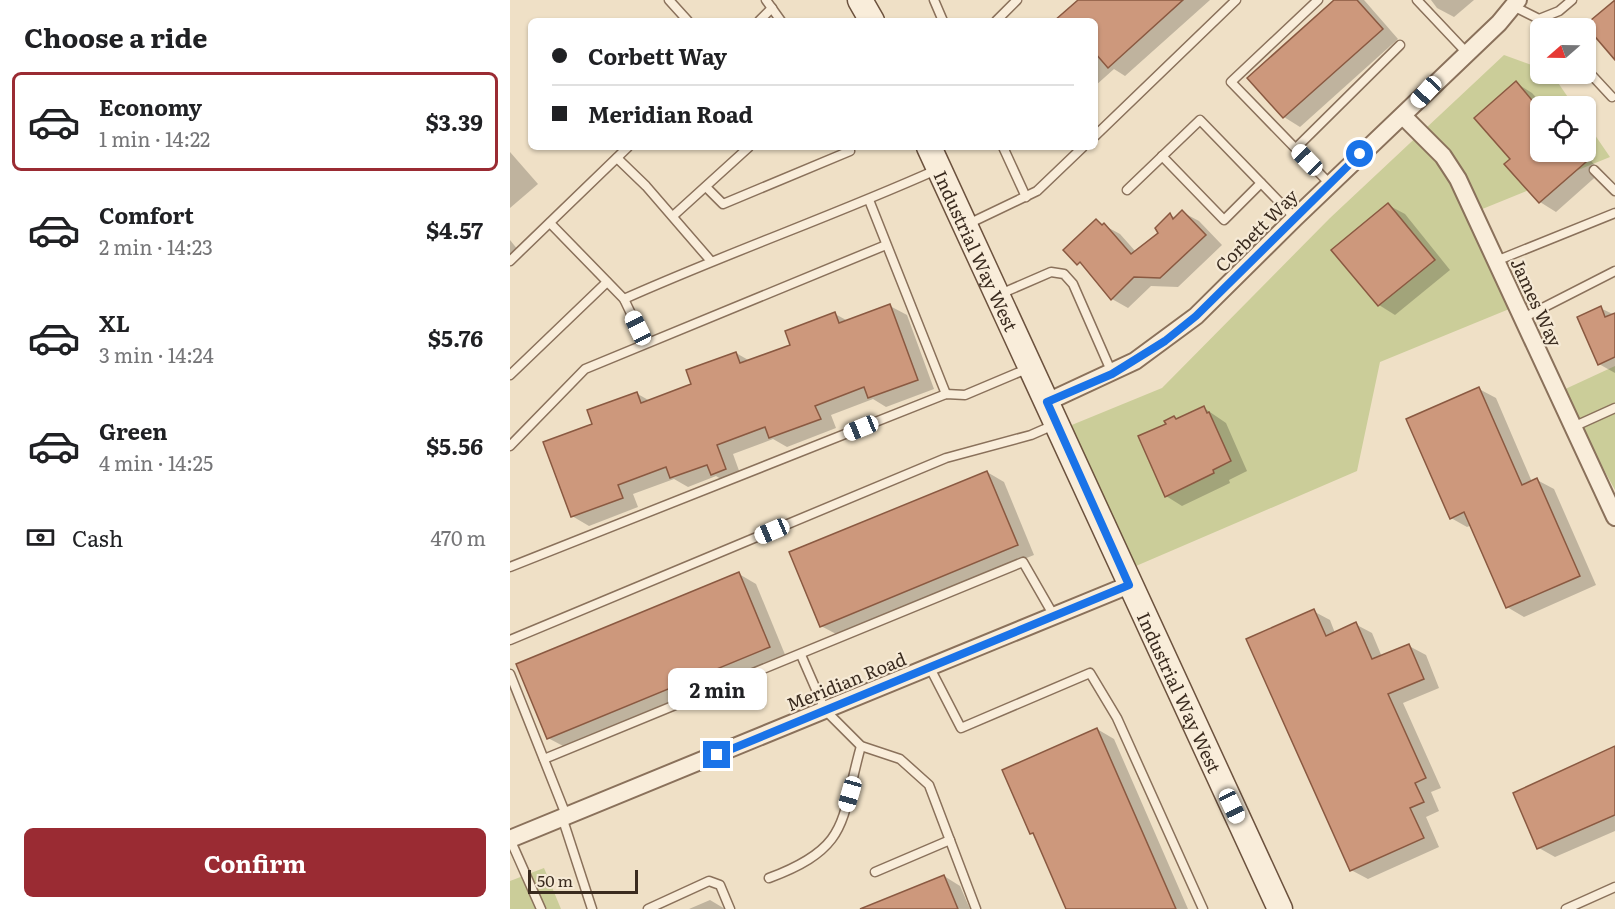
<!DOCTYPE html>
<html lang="en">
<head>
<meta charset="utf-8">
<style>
  :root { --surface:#fff; --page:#f6f6f6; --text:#202124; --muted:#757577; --line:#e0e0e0; --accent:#9a2b33 }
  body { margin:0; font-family:Literata,serif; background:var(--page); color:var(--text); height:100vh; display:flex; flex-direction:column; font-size:22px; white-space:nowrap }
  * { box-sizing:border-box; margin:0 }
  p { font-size:20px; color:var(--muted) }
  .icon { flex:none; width:33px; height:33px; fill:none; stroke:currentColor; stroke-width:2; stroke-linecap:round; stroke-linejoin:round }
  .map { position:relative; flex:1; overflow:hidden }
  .side { display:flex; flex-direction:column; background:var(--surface); width:510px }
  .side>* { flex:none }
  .guide { position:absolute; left:18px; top:18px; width:570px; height:132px; border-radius:9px; box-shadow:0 2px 4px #0004; display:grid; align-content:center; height:132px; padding:0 24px; background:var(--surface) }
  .needle { width:39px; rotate:250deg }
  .fabs { position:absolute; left:1020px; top:18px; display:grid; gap:12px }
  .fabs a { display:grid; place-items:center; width:66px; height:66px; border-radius:9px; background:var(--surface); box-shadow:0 2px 4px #0004; font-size:30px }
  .scale { position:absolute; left:18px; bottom:15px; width:110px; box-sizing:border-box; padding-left:6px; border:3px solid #3a2b1f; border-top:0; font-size:16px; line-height:21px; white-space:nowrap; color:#3a2b1f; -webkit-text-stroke:4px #f6ead6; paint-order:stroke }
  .end { position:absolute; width:27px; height:27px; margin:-14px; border:8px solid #1a73e8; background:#fff; box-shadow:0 0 0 3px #fff }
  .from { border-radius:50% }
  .bubble { position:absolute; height:42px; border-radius:9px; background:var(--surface); box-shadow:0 2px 4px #0004; font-size:20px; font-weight:700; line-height:42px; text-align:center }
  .car { position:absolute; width:18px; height:36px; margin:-18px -9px; border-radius:8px; box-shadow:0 0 4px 2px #0007; background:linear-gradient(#fff 24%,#345 0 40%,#fff 0 76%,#345 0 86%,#fff 0) }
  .guide b { display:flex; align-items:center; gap:21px; height:57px; font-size:22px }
  .guide b+b { border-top:2px solid var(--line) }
  .guide i { width:15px; height:15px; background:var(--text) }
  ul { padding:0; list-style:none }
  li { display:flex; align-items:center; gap:18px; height:99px; margin:0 12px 9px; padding:0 12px; border:3px solid transparent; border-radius:9px }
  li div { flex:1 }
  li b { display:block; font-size:22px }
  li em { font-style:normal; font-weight:700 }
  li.selected { border-color:var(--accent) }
  li>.icon { width:54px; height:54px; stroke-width:1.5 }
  h2 { padding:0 24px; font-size:27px; line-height:72px }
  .pay { display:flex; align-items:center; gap:15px; height:66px; padding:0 24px; font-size:22px }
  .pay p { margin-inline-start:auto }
  .action { display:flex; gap:12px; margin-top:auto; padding:12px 24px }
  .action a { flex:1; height:69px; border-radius:9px; background:var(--accent); color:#fff; font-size:24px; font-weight:700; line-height:69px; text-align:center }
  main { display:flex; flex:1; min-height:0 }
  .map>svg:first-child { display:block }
</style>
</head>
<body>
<main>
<section class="side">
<h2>Choose a ride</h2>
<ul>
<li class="selected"><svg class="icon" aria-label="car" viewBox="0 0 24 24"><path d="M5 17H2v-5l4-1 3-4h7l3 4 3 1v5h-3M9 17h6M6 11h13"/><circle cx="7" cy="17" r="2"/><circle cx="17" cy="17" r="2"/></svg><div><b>Economy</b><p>1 min · 14:22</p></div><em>$3.39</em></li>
<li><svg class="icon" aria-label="car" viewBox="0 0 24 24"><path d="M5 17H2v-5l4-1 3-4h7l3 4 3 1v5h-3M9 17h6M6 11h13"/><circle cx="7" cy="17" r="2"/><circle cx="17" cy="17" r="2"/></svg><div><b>Comfort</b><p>2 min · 14:23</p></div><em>$4.57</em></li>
<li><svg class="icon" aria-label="car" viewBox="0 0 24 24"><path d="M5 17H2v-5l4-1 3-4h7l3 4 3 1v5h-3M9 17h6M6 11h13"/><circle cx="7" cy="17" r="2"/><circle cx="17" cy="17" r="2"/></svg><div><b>XL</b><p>3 min · 14:24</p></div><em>$5.76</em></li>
<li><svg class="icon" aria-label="car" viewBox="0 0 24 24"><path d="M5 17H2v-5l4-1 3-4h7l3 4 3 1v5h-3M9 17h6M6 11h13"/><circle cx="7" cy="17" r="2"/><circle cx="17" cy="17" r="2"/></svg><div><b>Green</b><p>4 min · 14:25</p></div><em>$5.56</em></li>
</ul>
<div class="pay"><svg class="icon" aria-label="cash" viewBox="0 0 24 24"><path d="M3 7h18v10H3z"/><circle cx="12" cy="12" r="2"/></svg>Cash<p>470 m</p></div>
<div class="action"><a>Confirm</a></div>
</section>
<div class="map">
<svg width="1105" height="909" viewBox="0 0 1105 909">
  <rect width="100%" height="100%" fill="#efe0c6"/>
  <!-- green -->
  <g fill="#cbcd99">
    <polygon points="994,55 1030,68 1030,74 1042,74 1064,106 1030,106 1030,152 1076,152 1076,122 1100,157 965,212 1009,305 870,362 847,471 619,569 552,429 652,388 820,218"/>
    <polygon points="1105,366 1105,490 1051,391"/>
    <polygon points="34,868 51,909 0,909 0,881"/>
  </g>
  <!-- shadow -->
  <g fill="#0003">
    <polygon points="570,0 700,0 615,76 604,69 585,86 585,21 546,21"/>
    <polygon points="826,0 854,0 888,39 790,127 774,117"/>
    <polygon points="921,0 964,0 944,17 927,8"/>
    <polygon points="1006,83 1022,93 1034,106 1030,106 1030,152 1073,152 1091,172 1046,212 1030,202 1002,159"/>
    <polygon points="0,152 28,184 0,208"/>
    <polygon points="878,205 895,214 940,270 885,315 869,305"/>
    <polygon points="672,212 689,221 712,245 668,287 641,286 618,308 602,299 578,269 556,250 586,221 610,234 626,252 651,233 660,215 666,218"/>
    <polygon points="0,240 12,255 0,265"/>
    <polygon points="380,306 397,315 424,389 376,407 363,399 321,415 326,428 277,447 263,439 223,454 232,479 219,484 206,476 178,487 164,479 123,494 128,507 79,526 62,516 84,425 126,393 140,401 183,385 226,353 240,361 282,345 325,314 338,321"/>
    <polygon points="1090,308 1105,315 1105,373 1089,364"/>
    <polygon points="969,389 986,398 1022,482 1027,480 1044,489 1086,585 1014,617 997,607 962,525 957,527 941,518"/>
    <polygon points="694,408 716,423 737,471 719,480 720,483 672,506 656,496 657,424 664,418 667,420"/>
    <polygon points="477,472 494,482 524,555 328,635 311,626"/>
    <polygon points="229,574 246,584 276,657 55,747 38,738"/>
    <polygon points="803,611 820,620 825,633 845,624 862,633 872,657 899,646 916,655 929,688 893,703 931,788 921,792 929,811 916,817 929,847 858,879 841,870"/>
    <polygon points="587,729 604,739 678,909 558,909 526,836 521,833"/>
    <polygon points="1105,747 1105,831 1045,857 1029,848 1005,793"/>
    <polygon points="434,876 450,886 460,909 353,909"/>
    <polygon points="200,900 215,909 179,909"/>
  </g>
  <!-- building -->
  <g fill="#cd987c" stroke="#8a5941" stroke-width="1.5">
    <polygon points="568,0 673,0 598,68 585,53 585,21 544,21"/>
    <polygon points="824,0 847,0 873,29 773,118 737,78"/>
    <polygon points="1105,0 1105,60 1075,25"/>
    <polygon points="1006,81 1030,110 1030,152 1066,152 1076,162 1029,203 994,164 1000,159 964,118"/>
    <polygon points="878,203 925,260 868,306 821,250"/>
    <polygon points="672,210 696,235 650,278 624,277 601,300 570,262 567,265 553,250 586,219 592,225 594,223 621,254 648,233 645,228 660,213 663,219"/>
    <polygon points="380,304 408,380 358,398 354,387 305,406 311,419 259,438 255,427 207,445 216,469 201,475 197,465 160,478 156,467 108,485 113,498 61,517 33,442 82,424 77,410 127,392 131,403 181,384 176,370 226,352 230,363 280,345 275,331 325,312 329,323"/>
    <polygon points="1091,306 1095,317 1105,313 1105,357 1088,365 1067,317"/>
    <polygon points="969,387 1012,485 1027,478 1070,576 996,608 954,512 940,519 896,419"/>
    <polygon points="694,406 697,413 699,412 721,461 703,470 704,473 655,497 628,436 656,424 654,421 664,416 666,419"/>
    <polygon points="477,471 508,545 310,627 279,552"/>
    <polygon points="229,572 260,647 37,739 6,664"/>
    <polygon points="804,609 816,636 846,622 862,659 899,644 914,679 878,694 916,778 905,783 914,802 900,808 914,838 840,871 736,639"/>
    <polygon points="587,728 666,909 556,909 523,833 520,834 492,770"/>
    <polygon points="1105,746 1105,815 1027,849 1003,793"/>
    <polygon points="434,875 448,909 350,909"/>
  </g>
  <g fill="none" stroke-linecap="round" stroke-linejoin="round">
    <defs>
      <g id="lane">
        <polyline points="159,0 178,21"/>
        <polyline points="256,0 271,21"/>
        <polyline points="424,0 433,21"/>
        <polyline points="808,0 721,82 820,184"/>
        <polyline points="907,0 957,53"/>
        <polyline points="1003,6 1029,19 1038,28"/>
        <polyline points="1029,19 1049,11 1062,0"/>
        <polyline points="249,21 262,8"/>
        <polyline points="486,21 507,0"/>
        <polyline points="1076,69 1102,97"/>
        <polyline points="585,136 726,0"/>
        <polyline points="493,147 516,197"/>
        <polyline points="786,148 890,45"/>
        <polyline points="652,156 714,220 751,183"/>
        <polyline points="107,158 136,186 200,260"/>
        <polyline points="1084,170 1105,191"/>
        <polyline points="196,187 213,204 340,151 338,147"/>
        <polyline points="617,190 690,120 785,218"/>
        <polyline points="359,200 436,394"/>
        <polyline points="163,216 239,147"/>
        <polyline points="40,223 114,299 135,343"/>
        <polyline points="456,225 527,191 573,147"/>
        <polyline points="0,261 118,147"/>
        <polyline points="986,261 1105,213"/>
        <polyline points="488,295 541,272 554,274 563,284 602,373"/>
        <path d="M 114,299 C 217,253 323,216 426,170"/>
        <polyline points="1013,318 1105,271"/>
        <polyline points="0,375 97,282"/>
        <polyline points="1063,427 1105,408"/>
        <polyline points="0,446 75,369 376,245"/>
        <polyline points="0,567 436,394 455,395 519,368"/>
        <polyline points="0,640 436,458 521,435 546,424"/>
        <polyline points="291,655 315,710 351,746 390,759 419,785 466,909"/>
        <polyline points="420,668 451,728 580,673 607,718 693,909"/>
        <polyline points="0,674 56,815"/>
        <polyline points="34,759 513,562 544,616"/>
        <polyline points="52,817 82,909"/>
        <polyline points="0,839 31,909"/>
        <polyline points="365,872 440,840"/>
        <path d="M 259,878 C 342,847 330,820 351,746"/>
        <polyline points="138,909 199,881 210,885 220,909"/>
        <polyline points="1056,909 1105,887"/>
      </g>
      <g id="street">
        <polyline points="893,116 933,156 948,179 1105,517"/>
        <polyline points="537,402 625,361 686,316 785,218 989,23 1008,0"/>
        <polyline points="0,839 619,585"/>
      </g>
      <g id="secondary">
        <polyline points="350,0 362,21"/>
        <path id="s1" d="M 419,147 L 770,909"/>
      </g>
    </defs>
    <!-- lane casing -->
    <use href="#lane" stroke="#8a715b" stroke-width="11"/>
    <!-- street casing -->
    <use href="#street" stroke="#8a715b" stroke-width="20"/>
    <!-- secondary casing -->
    <use href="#secondary" stroke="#6c523e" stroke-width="27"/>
    <!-- lane -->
    <use href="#lane" stroke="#f9edda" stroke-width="8"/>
    <!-- street -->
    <use href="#street" stroke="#f9edda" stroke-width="16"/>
    <!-- secondary -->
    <use href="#secondary" stroke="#f9edda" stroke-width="24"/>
  </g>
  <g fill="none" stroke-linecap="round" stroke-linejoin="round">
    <!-- route -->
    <polyline stroke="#1a73e8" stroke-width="8" points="207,755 619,585 537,402 602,374 655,341 686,316 850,154"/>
  </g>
  <g text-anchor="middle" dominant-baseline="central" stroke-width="4.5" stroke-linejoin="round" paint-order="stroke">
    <!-- street labels -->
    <g font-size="18" fill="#3a2b1f" stroke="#f6ead6">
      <text transform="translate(746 230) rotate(-45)">Corbett Way</text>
      <text stroke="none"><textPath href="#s1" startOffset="114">Industrial Way West</textPath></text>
      <text transform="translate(1027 302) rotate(65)">James Way</text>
      <text transform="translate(336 681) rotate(-22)">Meridian Road</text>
      <text stroke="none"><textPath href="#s1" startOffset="600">Industrial Way West</textPath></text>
    </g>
  </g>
</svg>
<div class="fabs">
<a><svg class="needle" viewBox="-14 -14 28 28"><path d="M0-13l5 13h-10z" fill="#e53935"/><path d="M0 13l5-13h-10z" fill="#757577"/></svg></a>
<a><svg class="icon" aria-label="locate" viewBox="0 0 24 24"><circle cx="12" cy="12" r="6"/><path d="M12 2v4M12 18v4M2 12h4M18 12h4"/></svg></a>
</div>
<div class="scale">50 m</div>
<i class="end from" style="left:850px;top:154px"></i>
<i class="end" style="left:207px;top:755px"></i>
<div class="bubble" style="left:158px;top:668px;width:99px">2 min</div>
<i class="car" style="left:916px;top:92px;rotate:223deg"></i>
<i class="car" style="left:797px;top:160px;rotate:316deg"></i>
<i class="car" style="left:128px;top:328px;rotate:334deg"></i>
<i class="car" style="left:351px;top:428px;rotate:248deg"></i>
<i class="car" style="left:262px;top:531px;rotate:247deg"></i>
<i class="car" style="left:340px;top:794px;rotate:196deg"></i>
<i class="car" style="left:722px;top:806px;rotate:155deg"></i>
<div class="guide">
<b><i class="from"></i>Corbett Way</b>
<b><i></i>Meridian Road</b>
</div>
</div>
</main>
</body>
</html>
